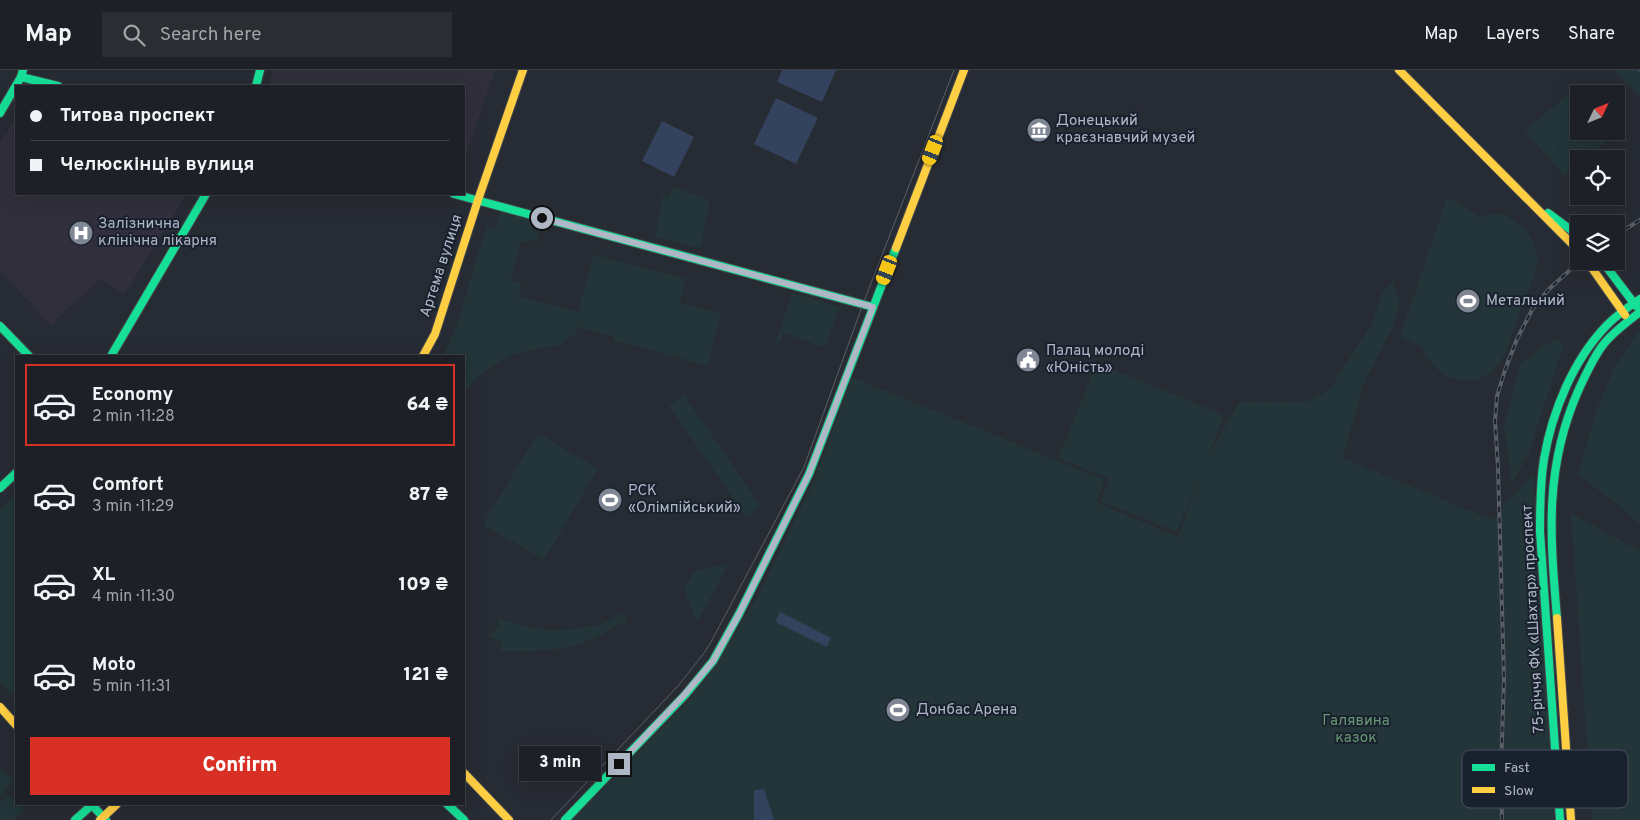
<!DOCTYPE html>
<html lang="en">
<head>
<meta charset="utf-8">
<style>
  :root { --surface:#1d2026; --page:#2a2d32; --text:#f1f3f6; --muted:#a0a3a7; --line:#3b3e43; --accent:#d93025 }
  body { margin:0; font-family:Overpass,sans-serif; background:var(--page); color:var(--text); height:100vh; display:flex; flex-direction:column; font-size:19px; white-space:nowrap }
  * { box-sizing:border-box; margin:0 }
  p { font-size:16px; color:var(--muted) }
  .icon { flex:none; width:28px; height:28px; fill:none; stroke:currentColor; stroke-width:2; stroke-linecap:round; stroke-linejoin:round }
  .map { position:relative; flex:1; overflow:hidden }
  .sheet { position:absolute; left:15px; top:285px; width:450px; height:450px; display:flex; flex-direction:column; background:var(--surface); border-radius:0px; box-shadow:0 5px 20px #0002,0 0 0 1px var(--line) }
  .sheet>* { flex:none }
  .guide { position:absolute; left:15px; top:15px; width:450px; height:110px; border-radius:0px; box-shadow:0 5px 20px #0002,0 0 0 1px var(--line); display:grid; align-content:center; height:110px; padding:0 15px; background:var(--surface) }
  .needle { width:32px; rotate:47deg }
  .controls { position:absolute; left:1570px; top:15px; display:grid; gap:10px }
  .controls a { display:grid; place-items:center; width:55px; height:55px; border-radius:0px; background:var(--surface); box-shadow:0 5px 20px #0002,0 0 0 1px var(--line); font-size:25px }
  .end { position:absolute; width:22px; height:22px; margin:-11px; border:6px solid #afb7c6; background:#111; box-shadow:0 0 0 2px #111 }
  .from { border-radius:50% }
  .bubble { position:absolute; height:35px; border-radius:0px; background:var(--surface); box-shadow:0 5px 20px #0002,0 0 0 1px var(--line); font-size:16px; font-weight:800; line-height:35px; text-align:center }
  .car { position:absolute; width:15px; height:30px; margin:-15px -8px; border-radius:6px; box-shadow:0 0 4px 1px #0007; background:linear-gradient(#f5c518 24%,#345 0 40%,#f5c518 0 76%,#345 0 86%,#f5c518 0) }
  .guide b { display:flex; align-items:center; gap:18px; height:48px; font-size:19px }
  .guide b+b { border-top:1px solid var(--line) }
  .guide i { width:12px; height:12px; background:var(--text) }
  ul { padding:9px 0 0; list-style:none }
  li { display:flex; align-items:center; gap:15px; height:82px; margin:0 10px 8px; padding:0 5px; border:2px solid transparent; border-radius:0px }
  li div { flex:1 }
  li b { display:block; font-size:19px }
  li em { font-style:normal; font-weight:800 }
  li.selected { border-color:var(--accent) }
  li>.icon { width:45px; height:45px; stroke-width:1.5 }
  .cta { display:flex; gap:10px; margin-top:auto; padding:10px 15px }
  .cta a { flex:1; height:58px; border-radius:0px; background:var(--accent); color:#fff; font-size:20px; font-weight:800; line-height:58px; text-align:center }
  header { display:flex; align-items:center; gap:30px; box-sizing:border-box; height:70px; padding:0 25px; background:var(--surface); border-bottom:1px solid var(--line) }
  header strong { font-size:24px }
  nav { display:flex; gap:28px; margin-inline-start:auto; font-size:18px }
  .search { width:350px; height:45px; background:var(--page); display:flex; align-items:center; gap:12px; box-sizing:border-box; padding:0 18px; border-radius:0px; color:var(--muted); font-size:19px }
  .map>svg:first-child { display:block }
</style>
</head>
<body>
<header>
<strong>Map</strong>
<div class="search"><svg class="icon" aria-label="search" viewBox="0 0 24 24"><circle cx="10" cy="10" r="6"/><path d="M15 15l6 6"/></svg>Search here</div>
<nav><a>Map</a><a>Layers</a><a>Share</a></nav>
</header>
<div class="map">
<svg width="1640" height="750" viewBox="0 0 1640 750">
  <rect width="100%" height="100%" fill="#272b33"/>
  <!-- medical -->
  <g fill="#312f3c">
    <polygon points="274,0 495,0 464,91 464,16 269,16"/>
    <polygon points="16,47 16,124 187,124 124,225 99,209 51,255 0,201 0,74"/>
  </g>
  <!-- green -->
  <g fill="#233539">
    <polygon points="1613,0 1640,0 1640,27"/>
    <polygon points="1569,23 1579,34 1579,61 1602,61 1609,69 1586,89 1579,89 1579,95 1565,107 1525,61"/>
    <polygon points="673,117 710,130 701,178 655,167 663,125 669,126"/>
    <path d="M 1447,127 L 1480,147 C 1483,146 1487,144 1491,144 C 1519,142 1538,170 1538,195 L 1504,286 C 1482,326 1436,314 1421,276 L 1400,267 Z"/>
    <path d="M 500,142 L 542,152 L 537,170 L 521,172 L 511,210 L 521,213 L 519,226 L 578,242 L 593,184 L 686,209 L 680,233 L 721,244 L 708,296 L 613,270 L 614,267 L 578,257 L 576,265 L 567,268 L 561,276 C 525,277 483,292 464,324 L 464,286 L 443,286 L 456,257 L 487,155 L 496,158 Z"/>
    <polygon points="1393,211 1400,231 1393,257 1364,313 1343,388 1493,450 1503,439 1503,434 1512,428 1533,403 1555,750 572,750 689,630 713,599 760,522 815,408 852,307 1105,410 1096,432 1178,467 1197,413 1177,462 1100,431 1109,409 1058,388 1097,293 1224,345 1208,386 1239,332 1309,331 1329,320 1371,255 1382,223"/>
    <polygon points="792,223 840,237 825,278 784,263 779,273 775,273"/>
    <polygon points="1638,262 1640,262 1640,454 1617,434 1578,405 1595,344 1614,298"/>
    <polygon points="1556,268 1564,274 1528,385 1512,414 1504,356 1520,293"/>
    <polygon points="684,325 761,436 746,447 669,336"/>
    <polygon points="538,363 598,399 544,490 483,454"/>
    <polygon points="16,424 16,619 11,624 0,612 0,440"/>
    <polygon points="1571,443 1640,481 1640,750 1592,750"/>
    <polygon points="729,494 697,553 684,519 694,501"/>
    <path d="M 622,543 L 628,549 C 582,580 555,582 501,581 L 502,573 L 489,566 L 499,555 L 498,549 L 545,560 L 574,559 L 602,554 Z"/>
    <polygon points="0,698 14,711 0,726"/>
    <polygon points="7,724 24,740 14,750 0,750 0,733"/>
  </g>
  <!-- water -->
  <g fill="#33435d">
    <polygon points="782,0 836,0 822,32 777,12"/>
    <polygon points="776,28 818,48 796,94 754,74"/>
    <polygon points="662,51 694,67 674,107 642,91"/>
    <polygon points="780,542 831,568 827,577 775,552"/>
    <polygon points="764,719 774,750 754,750 754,720"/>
  </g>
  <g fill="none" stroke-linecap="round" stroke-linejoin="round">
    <!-- stream -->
    <polyline stroke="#33435d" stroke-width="2" points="1638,0 1640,2"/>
    <defs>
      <g id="fast">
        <polyline points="21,7 58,16"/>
        <polyline points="256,16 260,0"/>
        <polyline points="0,43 21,7 23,0"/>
        <polyline points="454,124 873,237"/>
        <polyline points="1548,143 1579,166"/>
        <polyline points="1602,191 1636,236"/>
        <polyline points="0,256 29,286"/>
        <polyline points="111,286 206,124"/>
        <polyline points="0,418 16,403"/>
        <path d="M 1557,548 C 1550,465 1544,397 1579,319 C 1586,304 1593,288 1603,275 C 1613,262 1627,252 1640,242"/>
        <polyline points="91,734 106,750"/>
        <polyline points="447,734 464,750"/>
        <polyline points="75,750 93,734"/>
        <polyline points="565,750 685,625 713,591 739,544 809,404 896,178"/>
        <path d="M 1560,750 L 1540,462 C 1540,438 1540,413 1544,389 C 1552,342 1573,290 1607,255 C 1617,245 1628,237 1640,229"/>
      </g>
      <g id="slow">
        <polyline points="1399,0 1579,181"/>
        <polyline points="896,178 964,0"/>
        <polyline points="1587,191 1625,245"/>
        <polyline points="423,286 435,264 478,130 523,0"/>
        <polyline points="1557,548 1571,750"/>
        <polyline points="0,637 16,655"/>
        <polyline points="464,703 509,750"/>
        <polyline points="100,750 117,734"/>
      </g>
    </defs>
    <!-- fast casing -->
    <use href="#fast" stroke="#43464c" stroke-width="10"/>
    <!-- slow casing -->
    <use href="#slow" stroke="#43464c" stroke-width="10"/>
    <!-- fast -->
    <use href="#fast" stroke="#16e098" stroke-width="8"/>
    <!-- slow -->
    <use href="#slow" stroke="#ffcf43" stroke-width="8"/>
    <!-- tram -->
    <polyline stroke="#595d65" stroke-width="1" points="551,750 678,616 704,583 711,572 804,397 863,234 954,0"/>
    <defs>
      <g id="rail">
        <polyline points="1616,165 1640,150"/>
        <polyline points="1502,750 1501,700 1504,608 1498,398 1495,351 1497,326 1505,300 1517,269 1533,238 1549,219 1580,191"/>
      </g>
    </defs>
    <!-- rail casing -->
    <use href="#rail" stroke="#595d65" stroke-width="4"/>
    <!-- rail -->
    <use href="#rail" stroke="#1a212e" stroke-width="2" stroke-dasharray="5.5" stroke-linecap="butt"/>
  </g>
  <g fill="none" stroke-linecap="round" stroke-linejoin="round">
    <!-- route -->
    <polyline stroke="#afb7c6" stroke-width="6" points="542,148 873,237 809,404 739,544 713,591 685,624 619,694"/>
  </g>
  <!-- icons -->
  <defs>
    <symbol id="museum-disc" viewBox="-11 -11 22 22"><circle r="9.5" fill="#7f8693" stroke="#1a212e"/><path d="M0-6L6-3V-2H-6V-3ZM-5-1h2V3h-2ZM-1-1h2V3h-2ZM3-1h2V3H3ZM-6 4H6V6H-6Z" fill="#fff"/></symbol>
    <symbol id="hospital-disc" viewBox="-11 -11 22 22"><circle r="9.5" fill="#7f8693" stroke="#1a212e"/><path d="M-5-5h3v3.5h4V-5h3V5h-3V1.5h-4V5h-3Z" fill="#fff"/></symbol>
    <symbol id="stadium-disc" viewBox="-11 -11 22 22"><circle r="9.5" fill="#7f8693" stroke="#1a212e"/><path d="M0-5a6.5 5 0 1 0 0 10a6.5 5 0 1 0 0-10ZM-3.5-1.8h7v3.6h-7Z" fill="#fff"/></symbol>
    <symbol id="civic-disc" viewBox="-11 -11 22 22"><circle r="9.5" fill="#7f8693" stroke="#1a212e"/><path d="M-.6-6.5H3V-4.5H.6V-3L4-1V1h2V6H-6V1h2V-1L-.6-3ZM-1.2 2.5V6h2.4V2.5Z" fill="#fff"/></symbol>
  </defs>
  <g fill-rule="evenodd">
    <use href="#museum-disc" x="1025" y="46" width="28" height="28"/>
    <use href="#hospital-disc" x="67" y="149" width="28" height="28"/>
    <use href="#stadium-disc" x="1454" y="217" width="28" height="28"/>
    <use href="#civic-disc" x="1014" y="276" width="28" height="28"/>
    <use href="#stadium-disc" x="596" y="416" width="28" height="28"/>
    <use href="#stadium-disc" x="884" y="626" width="28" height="28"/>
  </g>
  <g text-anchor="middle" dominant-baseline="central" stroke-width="4" stroke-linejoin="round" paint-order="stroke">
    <!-- poi labels -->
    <g font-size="15" fill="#afb7c6" stroke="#1a212e" text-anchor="start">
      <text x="1056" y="51">Донецький<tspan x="1056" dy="17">краєзнавчий музей</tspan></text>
      <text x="98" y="154">Залізнична<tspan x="98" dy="17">клінічна лікарня</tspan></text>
      <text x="1486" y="231">Метальний</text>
      <text x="1046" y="281">Палац молоді<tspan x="1046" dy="17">«Юність»</tspan></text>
      <text x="628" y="421">РСК<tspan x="628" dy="17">«Олімпійський»</tspan></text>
      <text x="916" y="640">Донбас Арена</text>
    </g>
    <!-- street labels -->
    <g font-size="15" fill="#afb7c6" stroke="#1a212e">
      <text transform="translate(442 196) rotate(-72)">Артема вулиця</text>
      <text transform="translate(1534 549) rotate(-93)">75-річчя ФК «Шахтар» проспект</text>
    </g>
    <!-- park labels -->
    <g font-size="15" fill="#669773" stroke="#1a212e">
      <text x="1356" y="651">Галявина<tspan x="1356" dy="17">казок</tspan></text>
    </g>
  </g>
  <!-- legend -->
  <rect x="1462" y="680" width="166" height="58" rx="8" fill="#1a212e" stroke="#474e5c" stroke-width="1"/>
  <rect x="1472" y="694" width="23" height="7" fill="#16e098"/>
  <rect x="1472" y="717" width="23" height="6" fill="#ffcf43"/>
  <g font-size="14" fill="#afb7c6">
    <text x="1504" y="702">Fast</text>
    <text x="1504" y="725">Slow</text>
  </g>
</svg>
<div class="controls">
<a><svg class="needle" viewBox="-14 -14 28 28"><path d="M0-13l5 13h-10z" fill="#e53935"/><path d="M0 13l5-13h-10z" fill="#a0a3a7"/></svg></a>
<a><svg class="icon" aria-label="locate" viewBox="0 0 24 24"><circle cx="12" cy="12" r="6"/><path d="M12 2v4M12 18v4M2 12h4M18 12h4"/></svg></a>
<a><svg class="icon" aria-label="layers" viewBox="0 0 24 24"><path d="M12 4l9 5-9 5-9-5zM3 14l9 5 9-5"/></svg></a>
</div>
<i class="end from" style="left:542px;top:148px"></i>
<i class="end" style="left:619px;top:694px"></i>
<div class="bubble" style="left:519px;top:676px;width:82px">3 min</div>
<i class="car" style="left:933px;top:80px;rotate:201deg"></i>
<i class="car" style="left:887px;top:200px;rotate:201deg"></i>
<div class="guide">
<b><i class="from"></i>Титова проспект</b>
<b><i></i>Челюскінців вулиця</b>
</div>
<section class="sheet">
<ul>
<li class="selected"><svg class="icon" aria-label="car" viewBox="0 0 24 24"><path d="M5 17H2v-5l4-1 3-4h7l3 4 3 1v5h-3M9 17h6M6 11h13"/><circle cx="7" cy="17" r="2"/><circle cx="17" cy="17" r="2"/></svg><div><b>Economy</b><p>2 min · 11:28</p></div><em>64 ₴</em></li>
<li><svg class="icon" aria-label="car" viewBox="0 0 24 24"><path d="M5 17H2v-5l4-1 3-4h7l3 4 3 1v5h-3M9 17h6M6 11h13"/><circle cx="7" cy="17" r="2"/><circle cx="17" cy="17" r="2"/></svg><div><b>Comfort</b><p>3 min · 11:29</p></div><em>87 ₴</em></li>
<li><svg class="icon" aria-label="car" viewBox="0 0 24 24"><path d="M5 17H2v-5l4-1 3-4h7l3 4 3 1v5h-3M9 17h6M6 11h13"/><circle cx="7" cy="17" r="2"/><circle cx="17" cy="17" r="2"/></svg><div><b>XL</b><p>4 min · 11:30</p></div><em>109 ₴</em></li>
<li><svg class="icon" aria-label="car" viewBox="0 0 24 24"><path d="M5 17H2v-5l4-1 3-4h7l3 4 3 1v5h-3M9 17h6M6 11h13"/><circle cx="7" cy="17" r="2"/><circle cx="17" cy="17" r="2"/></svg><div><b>Moto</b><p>5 min · 11:31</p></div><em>121 ₴</em></li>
</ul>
<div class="cta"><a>Confirm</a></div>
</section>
</div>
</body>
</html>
